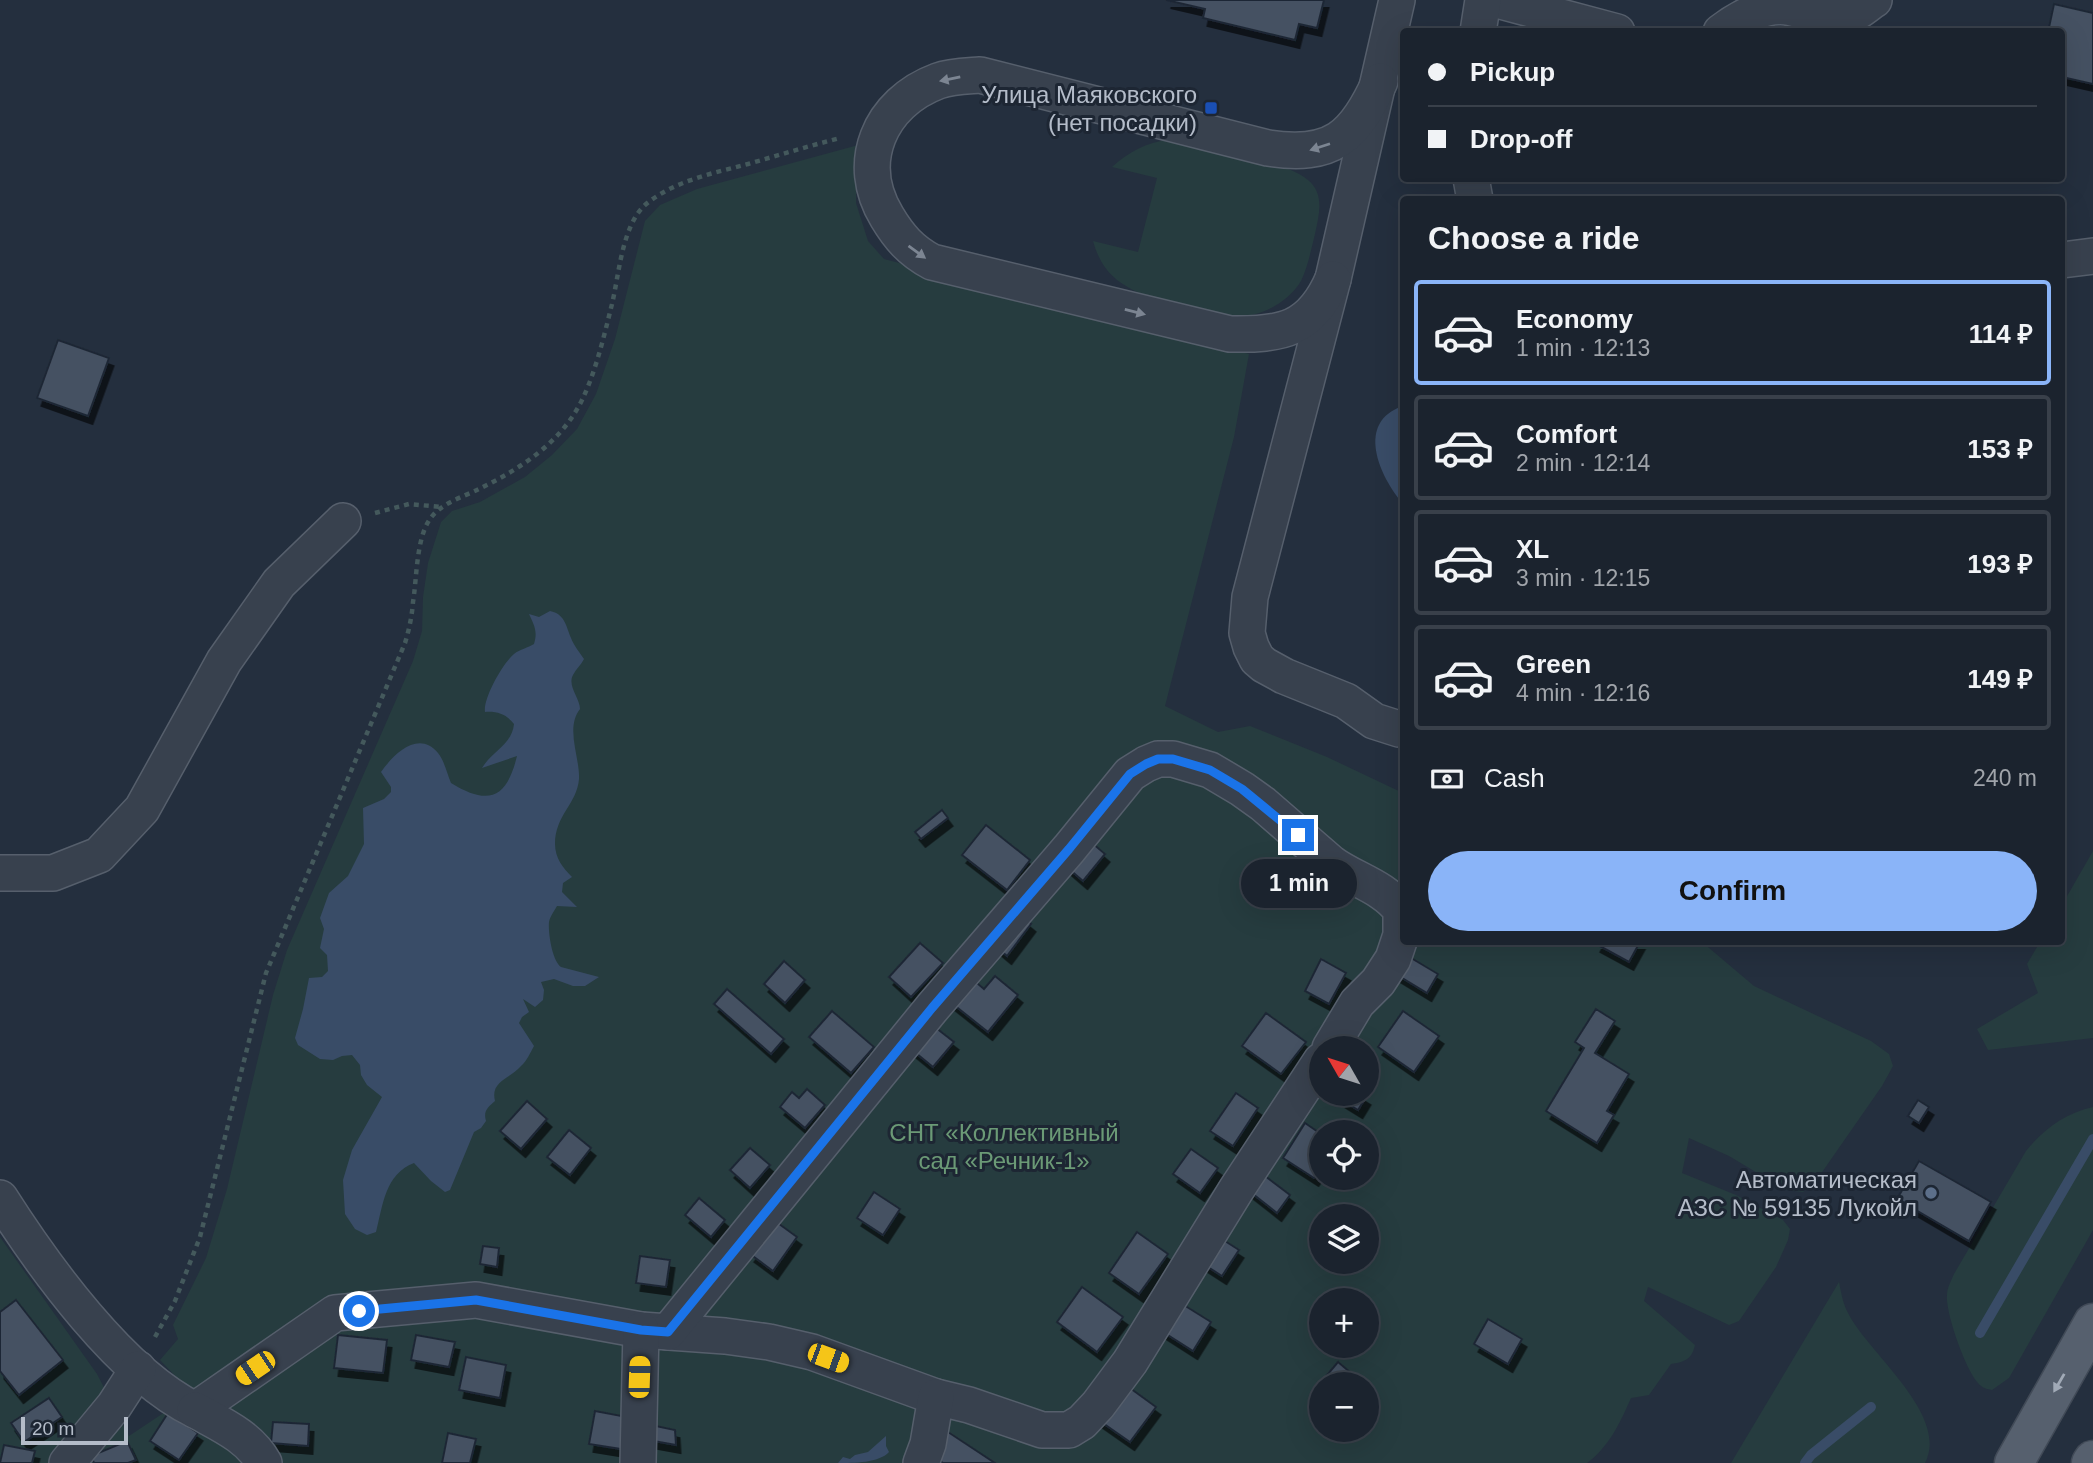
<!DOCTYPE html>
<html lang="en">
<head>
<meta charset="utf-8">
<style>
  :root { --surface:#1b232e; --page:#282f3a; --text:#f1f3f6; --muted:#a0a4aa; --line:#39404a; --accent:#8ab4f8 }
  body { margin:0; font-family:Arial,sans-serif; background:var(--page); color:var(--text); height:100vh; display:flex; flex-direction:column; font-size:26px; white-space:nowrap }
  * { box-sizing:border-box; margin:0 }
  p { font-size:23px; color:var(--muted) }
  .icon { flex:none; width:38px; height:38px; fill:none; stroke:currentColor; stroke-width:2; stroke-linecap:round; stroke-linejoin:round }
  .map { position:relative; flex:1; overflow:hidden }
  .sheet { position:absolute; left:1400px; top:196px; width:665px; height:749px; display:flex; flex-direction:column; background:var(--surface); border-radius:7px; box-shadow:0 7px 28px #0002,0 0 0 2px var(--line) }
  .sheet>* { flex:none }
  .hud { position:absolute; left:1400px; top:28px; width:665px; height:154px; border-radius:7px; box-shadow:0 7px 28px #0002,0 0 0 2px var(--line); display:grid; align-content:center; height:154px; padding:0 28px; background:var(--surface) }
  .needle { width:46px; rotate:309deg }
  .fabs { position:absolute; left:1309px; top:1036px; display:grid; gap:14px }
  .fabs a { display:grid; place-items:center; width:70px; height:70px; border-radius:50%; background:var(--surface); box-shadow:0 7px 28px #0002,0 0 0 2px var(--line); font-size:35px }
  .scale { position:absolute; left:21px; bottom:18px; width:107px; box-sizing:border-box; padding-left:7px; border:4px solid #b4bcc9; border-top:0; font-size:19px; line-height:24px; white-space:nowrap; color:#b4bcc9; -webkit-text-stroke:5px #1d2633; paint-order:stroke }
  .end { position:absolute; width:32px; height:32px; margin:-16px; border:9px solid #1a73e8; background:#fff; box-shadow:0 0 0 4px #fff }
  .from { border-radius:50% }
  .bubble { position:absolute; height:49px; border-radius:24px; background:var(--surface); box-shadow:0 7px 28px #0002,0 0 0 2px var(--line); font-size:23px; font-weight:700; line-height:49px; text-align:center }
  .car { position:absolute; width:21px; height:42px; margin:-21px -10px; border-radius:9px; box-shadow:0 0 5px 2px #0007; background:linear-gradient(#f5c518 24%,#345 0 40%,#f5c518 0 76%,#345 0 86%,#f5c518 0) }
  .hud b { display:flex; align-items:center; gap:24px; height:66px; font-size:26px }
  .hud b+b { border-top:2px solid var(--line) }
  .hud i { width:18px; height:18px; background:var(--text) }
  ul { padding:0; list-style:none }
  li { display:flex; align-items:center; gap:21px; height:105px; margin:0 14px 10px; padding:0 14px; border:4px solid var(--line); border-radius:7px }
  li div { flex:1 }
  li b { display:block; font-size:26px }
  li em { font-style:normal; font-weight:700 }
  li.current { border-color:var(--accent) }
  li>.icon { width:63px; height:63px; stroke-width:1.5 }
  h2 { padding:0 28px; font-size:32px; line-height:84px }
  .pay { display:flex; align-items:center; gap:18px; height:77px; padding:0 28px; font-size:26px }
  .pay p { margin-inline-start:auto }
  .primary-button { display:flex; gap:14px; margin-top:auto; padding:14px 28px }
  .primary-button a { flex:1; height:80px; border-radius:42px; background:var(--accent); color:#111; font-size:28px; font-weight:700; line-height:80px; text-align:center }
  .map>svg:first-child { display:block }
</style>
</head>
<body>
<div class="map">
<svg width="2093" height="1463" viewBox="0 0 2093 1463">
  <defs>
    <filter id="shadow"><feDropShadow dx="4.5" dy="8" stdDeviation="0" flood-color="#0009"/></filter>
  </defs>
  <rect width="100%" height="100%" fill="#242f3e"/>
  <!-- green -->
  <g fill="#263c3f" fill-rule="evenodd">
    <path d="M 1169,140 C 1203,148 1283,159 1308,180 C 1325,194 1319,215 1315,234 C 1311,250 1308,266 1301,281 C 1288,303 1258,319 1233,316 C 1205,313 1176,303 1149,297 C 1119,285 1102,273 1093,241 L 1138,252 L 1157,178 L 1112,167 C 1129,152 1146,142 1169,140 Z"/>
    <path d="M 862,144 L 856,182 L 856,203 L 868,241 L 884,259 L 1249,354 L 1234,437 L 1165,706 L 1218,732 L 1250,726 L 1327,757 L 1403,793 L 1404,942 L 1702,942 L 1754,986 L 1871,1041 L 1889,1054 L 1893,1066 L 1882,1086 L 1818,1178 L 1803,1192 L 1786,1190 L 1729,1156 L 1689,1138 L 1682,1173 L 1736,1195 L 1783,1220 L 1790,1229 L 1788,1240 L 1776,1267 L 1739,1321 L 1729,1325 L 1648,1287 L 1644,1301 L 1695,1345 C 1692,1359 1685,1362 1671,1364 L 1649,1395 L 1631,1398 C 1620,1423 1609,1447 1587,1463 L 0,1463 L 0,1237 L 97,1374 L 129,1436 L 165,1412 L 182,1383 L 160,1360 L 178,1339 L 173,1325 L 206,1258 L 227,1189 L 273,995 L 287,950 L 413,661 L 422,631 L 423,597 L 428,563 L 441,522 L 452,511 L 480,502 L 525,477 L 552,455 L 577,429 L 596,394 L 615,339 L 645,221 L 660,205 L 697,189 ZM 1321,1048 L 1367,1048 L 1367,1094 L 1321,1094 ZM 1321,1132 L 1367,1132 L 1367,1178 L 1321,1178 ZM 1321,1216 L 1367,1216 L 1367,1262 L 1321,1262 ZM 1321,1300 L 1367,1300 L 1367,1346 L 1321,1346 ZM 1321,1384 L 1367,1384 L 1367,1430 L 1321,1430 Z"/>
    <polygon points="2093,851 2093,1038 1988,1050 1977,1029 2038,993 2027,964 2040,942 2062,942 2062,905"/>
    <path d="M 2093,1107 L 2093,1230 L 2009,1378 L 1992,1390 C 1987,1389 1982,1388 1978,1383 C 1966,1371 1945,1312 1947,1295 C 1947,1288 1951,1281 1954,1274 L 2026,1151 C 2045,1128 2064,1114 2093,1107 Z"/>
    <path d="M 1839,1282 C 1841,1292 1843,1304 1848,1313 C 1868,1353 1950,1415 1925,1463 L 1731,1463 Z"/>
  </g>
  <!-- water -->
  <g fill="#394c67">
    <path d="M 1403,406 L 1404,406 L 1403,504 C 1379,476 1355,422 1403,406 Z"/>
    <path d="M 550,611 C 565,614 566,626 571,638 C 574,646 580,653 584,659 C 581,665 576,669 573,675 C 567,686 580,698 580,709 C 565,728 580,757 579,779 C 577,804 555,815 555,844 C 555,858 563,868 572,877 L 563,883 L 562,892 L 577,907 L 557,906 C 554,911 550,917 549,922 C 548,933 552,960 561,967 L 599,977 L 585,986 L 573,986 L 554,979 L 541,982 L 544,990 L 543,1000 L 535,1007 L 523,999 L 529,1012 L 522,1017 L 519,1023 L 534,1046 C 530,1053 527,1061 521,1066 C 510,1079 490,1081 495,1101 C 488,1107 483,1111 486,1121 L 481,1128 L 474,1132 L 450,1190 L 445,1192 L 431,1181 L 414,1163 C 385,1174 383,1205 376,1232 L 367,1235 L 355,1229 L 345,1214 L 343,1180 L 352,1150 L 382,1097 L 367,1085 L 361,1075 L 360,1065 L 352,1055 L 342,1056 L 333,1060 L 320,1059 L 298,1045 L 295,1038 L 303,1009 L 309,978 L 322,977 L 328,971 L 327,955 L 320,948 L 324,929 L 320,918 L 329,893 L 348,876 L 364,844 L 363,808 L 384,799 L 391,792 L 391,787 L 381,772 C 393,755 418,729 438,753 C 445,762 447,774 451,783 C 490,807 507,797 517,756 L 482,768 C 492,751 512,745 514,724 C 507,715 498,711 485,712 C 483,698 503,663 514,654 C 520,649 528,648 534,644 C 538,631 534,625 529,614 L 539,617 Z"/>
    <path d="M 886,1436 L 886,1446 L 889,1452 C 879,1463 854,1463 838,1463 L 843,1457 L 850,1459 L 855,1455 L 868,1452 Z"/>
  </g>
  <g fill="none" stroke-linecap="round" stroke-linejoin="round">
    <!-- stream -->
    <g stroke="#394c67" stroke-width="10">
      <polyline points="1980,1333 2093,1139"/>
      <polyline points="1805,1463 1811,1455 1871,1407"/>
    </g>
  </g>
  <!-- building -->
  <g fill="#455162" stroke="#1f2835" stroke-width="2" filter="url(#shadow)">
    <polygon points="1166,0 1324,0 1317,28 1299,24 1295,40 1203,18 1205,9"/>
    <polygon points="2054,4 2093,13 2093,84 2062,77 2062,32 2048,32"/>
    <polygon points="58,340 109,358 88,416 37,398"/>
    <polygon points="942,810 948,818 921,839 915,832"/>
    <polygon points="986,825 1030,860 1007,890 962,855"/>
    <polygon points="1084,836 1105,854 1083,881 1062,863"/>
    <polygon points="1019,914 1031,924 1007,956 994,945"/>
    <polygon points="1597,942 1640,942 1629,962 1596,944"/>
    <polygon points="920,943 943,963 911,997 889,977"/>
    <polygon points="1406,955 1438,974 1427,993 1394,973"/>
    <polygon points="1321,959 1346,973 1329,1004 1305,991"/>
    <polygon points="784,961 805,980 785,1003 764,984"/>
    <polygon points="969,976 984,989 995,976 1018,995 988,1032 949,1001"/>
    <polygon points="727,989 784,1039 771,1054 714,1004"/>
    <polygon points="1596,1009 1615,1021 1595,1053 1629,1074 1607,1111 1614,1115 1597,1143 1546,1111 1584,1048 1575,1042"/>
    <polygon points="832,1011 874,1047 851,1073 809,1037"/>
    <polygon points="1403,1011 1439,1036 1414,1072 1378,1047"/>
    <polygon points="1266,1013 1306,1042 1281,1074 1242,1046"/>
    <polygon points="931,1024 954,1042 933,1067 911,1049"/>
    <polygon points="807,1089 825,1105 805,1128 780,1107 792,1092 799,1098"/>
    <polygon points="1236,1093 1258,1108 1233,1146 1210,1131"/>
    <polygon points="1332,1094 1361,1094 1366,1097 1358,1110"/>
    <polygon points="1918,1100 1929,1107 1919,1123 1908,1116"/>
    <polygon points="527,1101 547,1119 521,1149 500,1131"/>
    <polygon points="1305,1123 1321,1134 1321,1168 1314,1178 1283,1158"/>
    <polygon points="569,1130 591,1148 570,1175 547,1157"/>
    <polygon points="750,1148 770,1165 750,1188 730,1170"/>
    <polygon points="1191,1149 1218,1168 1200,1193 1173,1174"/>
    <polygon points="1919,1161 1991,1202 1969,1241 1897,1199"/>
    <polygon points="1257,1170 1290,1195 1277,1213 1244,1187"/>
    <polygon points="874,1192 900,1209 883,1235 857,1218"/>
    <polygon points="699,1198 725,1220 711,1237 685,1215"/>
    <polygon points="775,1221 797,1237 773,1271 750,1254"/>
    <polygon points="1137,1232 1168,1254 1139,1294 1109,1273"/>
    <polygon points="1214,1234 1239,1250 1222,1276 1197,1260"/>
    <polygon points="483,1246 499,1248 497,1267 480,1264"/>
    <polygon points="640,1256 670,1260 666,1287 636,1283"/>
    <polygon points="1082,1287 1123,1317 1097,1352 1057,1322"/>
    <polygon points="16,1300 63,1360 19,1395 0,1371 0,1312"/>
    <polygon points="1179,1302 1211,1322 1193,1351 1160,1330"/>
    <polygon points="1488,1319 1522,1339 1508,1364 1474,1344"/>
    <polygon points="338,1335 387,1340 383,1373 334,1368"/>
    <polygon points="416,1335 455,1342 449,1367 411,1360"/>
    <polygon points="466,1357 506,1365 500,1398 459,1390"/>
    <polygon points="1338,1362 1364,1384 1326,1384 1322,1381"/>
    <polygon points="1123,1383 1156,1407 1130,1442 1097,1419"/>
    <polygon points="49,1398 62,1417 24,1442 11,1423"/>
    <polygon points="595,1411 627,1417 621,1449 589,1444"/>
    <polygon points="168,1413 198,1433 179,1460 150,1441"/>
    <polygon points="273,1422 309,1424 308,1446 271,1443"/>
    <polygon points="651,1425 675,1430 676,1445 648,1440"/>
    <polygon points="948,1432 995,1463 943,1463 933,1456"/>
    <polygon points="448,1433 476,1439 470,1463 442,1463"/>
    <polygon points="127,1441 136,1460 128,1463 94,1463 91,1456"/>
    <polygon points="4,1445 35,1451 32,1463 0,1463"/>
  </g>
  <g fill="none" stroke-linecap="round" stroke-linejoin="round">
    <defs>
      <g id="minor">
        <polyline points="1397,0 1333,279 1250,597 1247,633 1251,647 1257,659 1264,665 1284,676 1346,701 1374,721 1399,729"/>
        <polyline points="1497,0 1617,32"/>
        <polyline points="1478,32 1483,0"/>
        <path d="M 1721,32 C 1738,19 1764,4 1786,7 C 1807,10 1830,23 1851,15 C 1859,12 1866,5 1874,0"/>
        <polyline points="1471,178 1475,200"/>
        <polyline points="2062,260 2093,256"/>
        <path d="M 1333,279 C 1311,330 1282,335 1230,334 L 932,262 C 911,251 899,237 887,217 C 854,163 879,103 938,81 C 951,76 966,76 980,75 L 1268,148 C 1332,158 1355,137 1380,81"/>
        <polyline points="0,873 53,873 99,855 142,809 224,661 279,583 343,521"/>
        <path d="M 0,1198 C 44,1267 121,1374 195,1410 L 335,1313 L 476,1300 L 641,1330 L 725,1336 L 769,1342 L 812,1352 L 936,1397 L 969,1405 L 1042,1430 L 1069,1430 L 1082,1422 L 1098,1405 L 1130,1362 L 1236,1190 L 1321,1061"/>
        <path d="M 668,1332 L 932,1008 L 1069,849 L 1130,774 L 1146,764 L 1158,759 L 1173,759 L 1210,770 L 1242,789 L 1263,804 L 1331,863 C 1354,880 1383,886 1401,910 L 1401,935 L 1393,959 L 1378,982 L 1357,1003 L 1330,1048"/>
        <path d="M 195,1410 C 220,1424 249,1436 264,1463"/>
        <polyline points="67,1463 114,1406 138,1369"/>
        <polyline points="638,1463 641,1330"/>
        <polyline points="921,1463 928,1444 936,1397"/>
      </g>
      <g id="major">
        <polyline points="2014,1463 2093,1323"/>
        <polyline points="2091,1463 2093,1460"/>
      </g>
    </defs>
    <!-- minor casing -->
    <use href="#minor" stroke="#565f6c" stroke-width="38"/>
    <!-- major casing -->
    <use href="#major" stroke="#414a57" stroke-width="41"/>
    <!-- path -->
    <g stroke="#44595c" stroke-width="4.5" stroke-dasharray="5 5" stroke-linecap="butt">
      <polyline points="375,513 409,504 441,507"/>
      <path d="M 155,1337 L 175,1301 L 200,1237 L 266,973 L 405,643 C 409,630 412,616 413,602 C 417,578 416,539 430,519 C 441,503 463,497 479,489 C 520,469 561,443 582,400 C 596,371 604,336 612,304 C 619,275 622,226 645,205 C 673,181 714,173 748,164 C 779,155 809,146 840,138"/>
    </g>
    <!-- minor -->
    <use href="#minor" stroke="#38414e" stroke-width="35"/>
    <!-- major -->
    <use href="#major" stroke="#56606e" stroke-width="38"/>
  </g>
  <!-- one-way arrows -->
  <defs><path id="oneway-solid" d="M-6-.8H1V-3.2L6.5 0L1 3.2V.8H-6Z" transform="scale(1.75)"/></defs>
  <g fill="#7c8592">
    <use href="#oneway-solid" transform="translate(950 79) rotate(168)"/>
    <use href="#oneway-solid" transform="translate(1320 147) rotate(162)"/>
    <use href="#oneway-solid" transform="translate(917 252) rotate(36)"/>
    <use href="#oneway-solid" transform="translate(1135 312) rotate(14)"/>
  </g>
  <use fill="#a1aab7" href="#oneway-solid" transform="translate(2059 1383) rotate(120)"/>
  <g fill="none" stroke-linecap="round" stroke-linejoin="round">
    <!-- route -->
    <polyline stroke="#1a73e8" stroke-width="9" points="359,1311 476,1300 641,1330 668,1332 932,1008 1069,849 1130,774 1146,764 1158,759 1173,759 1210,770 1242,789 1298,835"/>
  </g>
  <!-- markers -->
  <rect fill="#1a4fb4" stroke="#1d2633" stroke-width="2.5" x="1204" y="101" width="14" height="14" rx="3.5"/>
  <circle fill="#5c6f8a" stroke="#1d2633" stroke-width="2.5" cx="1931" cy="1193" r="7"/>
  <g text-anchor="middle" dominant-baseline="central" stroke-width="6" stroke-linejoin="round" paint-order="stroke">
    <!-- poi labels -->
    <g font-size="24" fill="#b4bcc9" stroke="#1d2633" text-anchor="end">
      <text x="1197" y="94">Улица Маяковского<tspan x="1197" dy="28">(нет посадки)</tspan></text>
      <text x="1917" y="1179">Автоматическая<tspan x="1917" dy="28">АЗС № 59135 Лукойл</tspan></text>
    </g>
    <!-- park labels -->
    <g font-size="24" fill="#6b9a76" stroke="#1d2633">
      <text x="1004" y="1132">СНТ «Коллективный<tspan x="1004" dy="28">сад «Речник-1»</tspan></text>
    </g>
  </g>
</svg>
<div class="fabs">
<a><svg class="needle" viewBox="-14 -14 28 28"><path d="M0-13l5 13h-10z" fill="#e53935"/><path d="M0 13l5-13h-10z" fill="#a0a4aa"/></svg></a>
<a><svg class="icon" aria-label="locate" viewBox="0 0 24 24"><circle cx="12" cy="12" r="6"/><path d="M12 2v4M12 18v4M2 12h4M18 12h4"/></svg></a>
<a><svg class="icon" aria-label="layers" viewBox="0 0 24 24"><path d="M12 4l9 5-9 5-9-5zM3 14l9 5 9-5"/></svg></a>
<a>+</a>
<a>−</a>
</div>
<div class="scale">20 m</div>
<i class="end from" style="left:359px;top:1311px"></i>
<i class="end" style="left:1298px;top:835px"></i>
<div class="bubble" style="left:1241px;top:859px;width:116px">1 min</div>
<i class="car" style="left:828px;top:1358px;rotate:110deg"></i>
<i class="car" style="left:255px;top:1368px;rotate:236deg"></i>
<i class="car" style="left:639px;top:1377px;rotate:2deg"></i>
<div class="hud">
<b><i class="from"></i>Pickup</b>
<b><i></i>Drop-off</b>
</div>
<section class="sheet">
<h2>Choose a ride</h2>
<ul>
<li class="current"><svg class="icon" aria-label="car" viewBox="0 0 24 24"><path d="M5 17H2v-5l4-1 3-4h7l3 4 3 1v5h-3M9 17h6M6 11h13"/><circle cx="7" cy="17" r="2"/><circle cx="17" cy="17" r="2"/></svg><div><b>Economy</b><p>1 min · 12:13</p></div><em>114 ₽</em></li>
<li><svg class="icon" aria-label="car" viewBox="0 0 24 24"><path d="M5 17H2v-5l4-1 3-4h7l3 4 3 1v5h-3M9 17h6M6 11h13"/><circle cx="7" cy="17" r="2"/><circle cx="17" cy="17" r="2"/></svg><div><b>Comfort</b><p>2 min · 12:14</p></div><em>153 ₽</em></li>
<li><svg class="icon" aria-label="car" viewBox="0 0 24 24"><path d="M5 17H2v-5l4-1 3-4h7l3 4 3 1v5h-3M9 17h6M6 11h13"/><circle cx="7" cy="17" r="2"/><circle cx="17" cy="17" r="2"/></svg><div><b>XL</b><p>3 min · 12:15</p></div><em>193 ₽</em></li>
<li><svg class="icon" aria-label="car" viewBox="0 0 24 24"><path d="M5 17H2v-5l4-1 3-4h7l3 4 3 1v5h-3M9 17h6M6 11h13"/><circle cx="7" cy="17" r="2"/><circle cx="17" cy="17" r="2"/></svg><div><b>Green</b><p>4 min · 12:16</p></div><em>149 ₽</em></li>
</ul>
<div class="pay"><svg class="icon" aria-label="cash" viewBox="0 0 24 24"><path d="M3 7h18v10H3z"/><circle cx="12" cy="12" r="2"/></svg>Cash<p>240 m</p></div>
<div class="primary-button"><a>Confirm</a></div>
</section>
</div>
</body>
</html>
